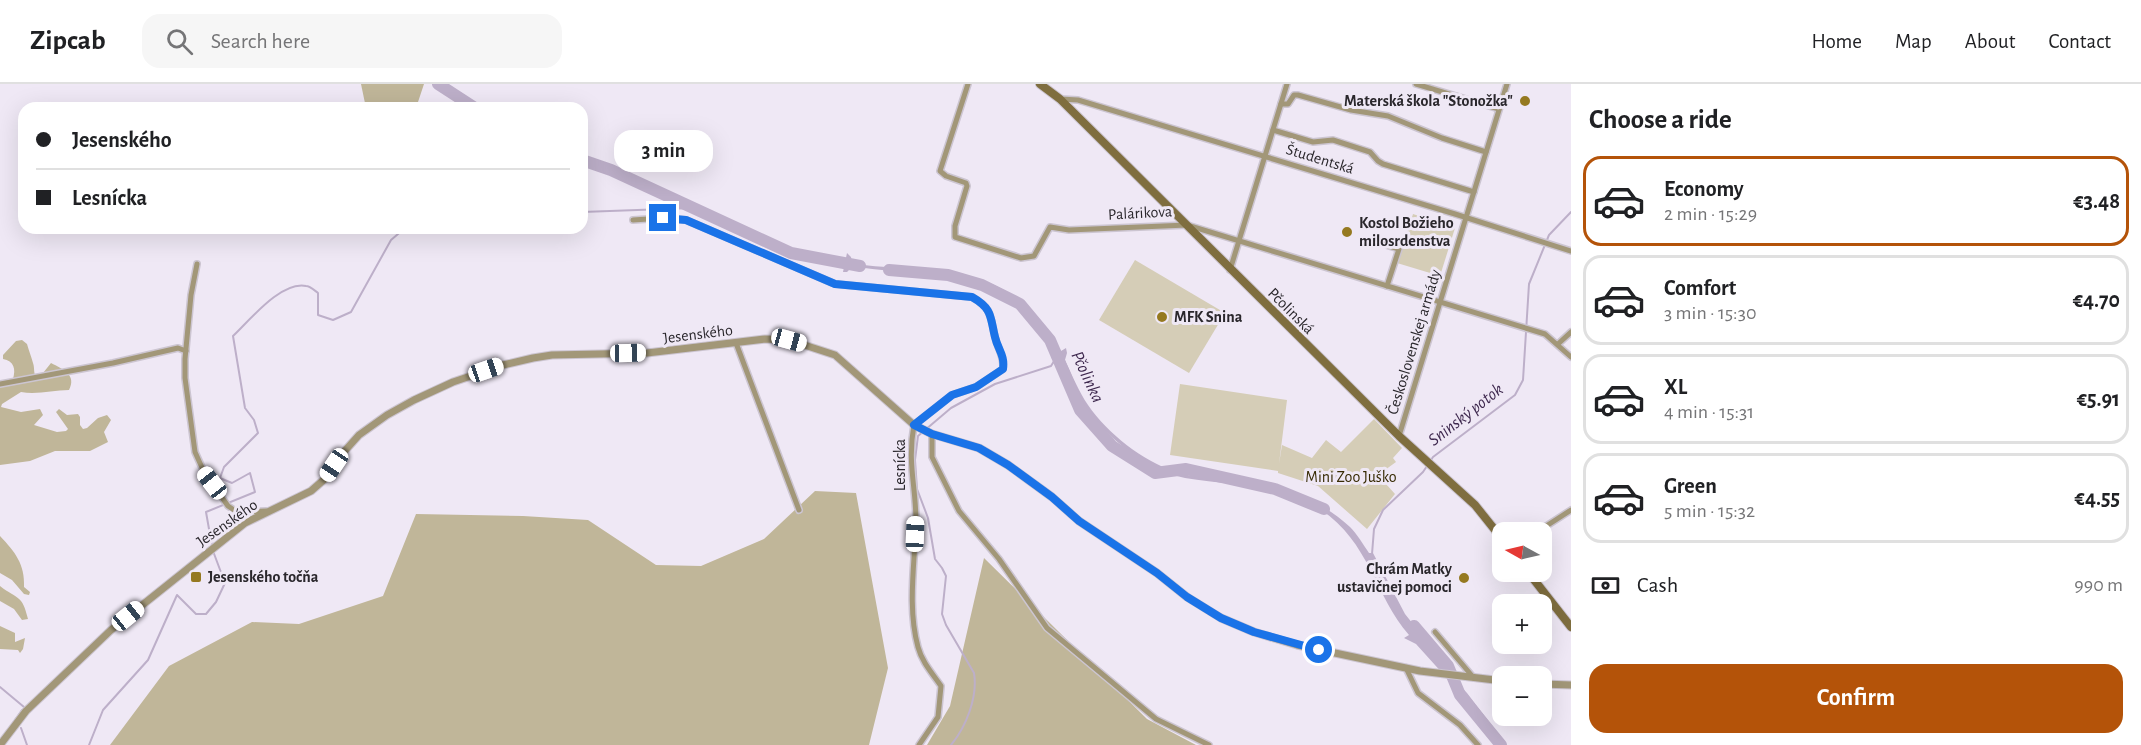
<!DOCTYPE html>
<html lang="en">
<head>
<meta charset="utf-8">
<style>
  :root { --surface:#fff; --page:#f6f6f6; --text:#202124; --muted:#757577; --line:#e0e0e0; --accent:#b45309 }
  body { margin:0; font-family:"Alegreya Sans",sans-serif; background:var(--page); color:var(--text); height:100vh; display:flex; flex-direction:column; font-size:22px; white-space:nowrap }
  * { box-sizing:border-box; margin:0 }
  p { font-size:20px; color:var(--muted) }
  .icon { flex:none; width:33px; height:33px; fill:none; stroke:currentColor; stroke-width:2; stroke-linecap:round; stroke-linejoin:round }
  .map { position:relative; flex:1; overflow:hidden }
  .drawer { display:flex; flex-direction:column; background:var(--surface); width:570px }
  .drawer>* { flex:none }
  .hud { position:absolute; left:18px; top:18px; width:570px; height:132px; border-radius:18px; box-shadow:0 6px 24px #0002; display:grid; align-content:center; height:132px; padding:0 18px; background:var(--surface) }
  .needle { width:39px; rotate:278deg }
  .buttons { position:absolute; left:1492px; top:438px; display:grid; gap:12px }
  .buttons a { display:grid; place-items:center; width:60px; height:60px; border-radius:12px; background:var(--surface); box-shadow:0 6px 24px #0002; font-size:30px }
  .end { position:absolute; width:27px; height:27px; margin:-14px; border:8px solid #1a73e8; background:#fff; box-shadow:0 0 0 3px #fff }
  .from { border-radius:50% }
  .bubble { position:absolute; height:42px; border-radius:18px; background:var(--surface); box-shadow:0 6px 24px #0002; font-size:20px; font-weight:700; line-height:42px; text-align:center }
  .car { position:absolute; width:18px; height:36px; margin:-18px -9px; border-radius:8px; box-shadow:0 0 4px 2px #0007; background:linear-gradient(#fff 24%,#345 0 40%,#fff 0 76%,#345 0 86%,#fff 0) }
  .hud b { display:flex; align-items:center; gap:21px; height:57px; font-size:22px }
  .hud b+b { border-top:2px solid var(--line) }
  .hud i { width:15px; height:15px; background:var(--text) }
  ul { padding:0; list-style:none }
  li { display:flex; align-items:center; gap:18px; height:90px; margin:0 12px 9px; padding:0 6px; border:3px solid var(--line); border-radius:18px }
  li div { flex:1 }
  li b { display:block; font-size:22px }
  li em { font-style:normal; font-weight:700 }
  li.active { border-color:var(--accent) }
  li>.icon { width:54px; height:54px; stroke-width:1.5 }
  h2 { padding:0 18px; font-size:27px; line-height:72px }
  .pay { display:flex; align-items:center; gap:15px; height:66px; padding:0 18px; font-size:22px }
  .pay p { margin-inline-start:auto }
  .action { display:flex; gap:12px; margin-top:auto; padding:12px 18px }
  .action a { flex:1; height:69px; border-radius:18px; background:var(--accent); color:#fff; font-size:24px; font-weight:700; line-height:69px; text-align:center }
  header { display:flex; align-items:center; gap:36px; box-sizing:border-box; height:84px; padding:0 30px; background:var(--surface); border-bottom:2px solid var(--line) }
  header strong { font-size:28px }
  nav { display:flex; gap:33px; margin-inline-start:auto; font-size:21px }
  .search { width:420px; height:54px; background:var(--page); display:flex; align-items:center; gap:15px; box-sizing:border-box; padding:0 21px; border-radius:18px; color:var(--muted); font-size:22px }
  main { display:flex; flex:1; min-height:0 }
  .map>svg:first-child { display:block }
</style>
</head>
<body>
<header>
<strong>Zipcab</strong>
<div class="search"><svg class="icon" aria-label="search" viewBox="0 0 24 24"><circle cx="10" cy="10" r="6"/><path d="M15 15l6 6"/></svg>Search here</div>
<nav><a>Home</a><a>Map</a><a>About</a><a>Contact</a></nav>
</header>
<main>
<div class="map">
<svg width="1571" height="661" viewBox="0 0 1571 661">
  <rect width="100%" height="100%" fill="#efe8f5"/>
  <!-- green -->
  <g fill="#d5cdb7">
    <polygon points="1413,130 1455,144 1440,192 1397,179"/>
    <polygon points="1135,176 1225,229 1189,289 1099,236"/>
    <polygon points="1180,300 1287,316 1279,380 1282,361 1312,374 1326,356 1341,368 1374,335 1402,364 1393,374 1396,378 1378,391 1395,410 1367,445 1318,402 1278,389 1278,387 1170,371"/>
  </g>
  <!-- forest -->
  <g fill="#c0b699">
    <polygon points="361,0 424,0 416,24 366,24"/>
    <path d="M 22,256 L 27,260 C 29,267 31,272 33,279 C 35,285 33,287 36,293 L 43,289 L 51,279 C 63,285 77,291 69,306 C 53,306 37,311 21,308 L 2,320 L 1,323 L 21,328 L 40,325 L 43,331 L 34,341 L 57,348 L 66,347 L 68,345 L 56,328 L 59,325 L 67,331 L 78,330 L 80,333 L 80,341 L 83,345 L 87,344 L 98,334 L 107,331 L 111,336 L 104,348 L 108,358 L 90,367 L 55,367 L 30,377 L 0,381 L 0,302 L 13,295 C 16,285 14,277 3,275 L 3,271 L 16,257 Z"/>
    <polygon points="815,407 856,409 888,584 869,661 110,661 169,582 252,538 299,540 383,512 416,430 523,432 588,436 656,481 701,482 764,455"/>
    <path d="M 0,452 C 15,468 25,480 24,503 L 30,508 L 29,511 L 24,510 L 12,496 L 0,489 Z"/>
    <polygon points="984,474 1147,635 1196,661 927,661 950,622"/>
    <path d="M 0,502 C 18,516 22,510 28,535 L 22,536 L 14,525 L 0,517 Z"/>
    <polygon points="0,542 15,549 15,558 25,554 23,565 20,569 18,566 0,565"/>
  </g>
  <!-- water -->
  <path fill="#bdafc9" d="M 847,169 L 851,173 L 852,179 C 883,185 913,183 944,187 C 1001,195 1031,218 1061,267 L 1066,264 L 1067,269 L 1065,276 C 1072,291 1079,308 1088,321 C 1108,350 1142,376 1175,388 C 1193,394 1215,393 1234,395 C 1277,399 1317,413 1350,443 C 1357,450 1363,460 1369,469 L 1373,469 L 1405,530 L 1417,545 L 1422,543 L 1426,549 L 1422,556 L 1431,570 L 1467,609 L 1507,661 L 1500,661 L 1463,612 L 1416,560 L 1404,554 L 1409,551 C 1375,512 1369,457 1321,426 C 1274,396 1236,403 1185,394 C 1147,386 1109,355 1086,325 C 1075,312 1069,292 1061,276 L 1051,274 L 1055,271 C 1046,257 1040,239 1029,227 C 1022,219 1012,213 1002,208 C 954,183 905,192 853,182 L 847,188 L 843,188 Z"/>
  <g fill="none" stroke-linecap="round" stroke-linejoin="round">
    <!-- stream -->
    <g stroke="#bdafc9" stroke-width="2">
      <polyline points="582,128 693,124"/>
      <polyline points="475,144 478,147 493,147 499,144"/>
      <path d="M 212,462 L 206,428 L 255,408 L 250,389 L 232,399 L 220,394 L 224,383 L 258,349 L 254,336 L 245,324 L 233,252 C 250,236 281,197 306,202 C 310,202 314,206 318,209 L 318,231 L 333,236 L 351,228 L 391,156 L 405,144"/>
      <polyline points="1372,470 1374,445 1383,426 1423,388 1433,373 1515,311 1523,296 1529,200 1549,151 1571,128"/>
      <polyline points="0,603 24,623"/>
      <polyline points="15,636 22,626"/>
      <polyline points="21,644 27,661"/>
      <polyline points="89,661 103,626 148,576 177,511 196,530 206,530 216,518 225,499 213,467"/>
      <path d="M 951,661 C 966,643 978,613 974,589 L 946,541 L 942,530 L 946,492 L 942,484 L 935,475 L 928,434 L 917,405 L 915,376 L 918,352 L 951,324 L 995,300 L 1051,282 L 1056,274"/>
    </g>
    <!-- river -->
    <g stroke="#bdafc9" stroke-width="12">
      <polyline points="438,0 475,24"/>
      <polyline points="582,76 611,86 791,169 860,182"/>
      <polyline points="889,186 948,191 982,201 1020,220 1050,256 1080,326 1112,362 1155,389 1186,385 1275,405 1324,425"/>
      <polyline points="1414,542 1448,582 1460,611 1501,661"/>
    </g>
    <defs>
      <g id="minor">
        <polyline points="968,0 940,87 946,92 966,99 967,102 955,142 955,153 1021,174 1034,172 1050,143 1069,146 1187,141 1545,250 1571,273"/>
        <polyline points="1416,0 1499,25"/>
        <polyline points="1060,15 1078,16 1455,130 1571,167"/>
        <polyline points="1281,20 1288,20 1294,11 1298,11 1351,26 1388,32 1442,54 1486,68"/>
        <polyline points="1273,46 1313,58 1333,56 1370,68 1378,77 1383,80 1474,108"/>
        <path d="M 633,136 L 663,134 L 686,136 L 835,200 L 972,213 C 993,225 990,233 995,253 C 998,266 1004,271 1003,285 L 976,303 L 952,311 L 914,341 C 907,379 916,402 916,438 C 915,478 907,523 918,563 C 922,578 932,589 941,602 L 938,633 L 919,661"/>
        <polyline points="1376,158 1399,165 1387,202"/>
        <polyline points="197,180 191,211 185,275 185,294 195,368 204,388 228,422 237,428 266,427"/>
        <polyline points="1230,186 1287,0"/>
        <polyline points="736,259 799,426"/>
        <polyline points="1558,260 1571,248"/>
        <polyline points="0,300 113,279 178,264 186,267"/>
        <polyline points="932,350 932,373 959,427 999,475 1047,544 1156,635 1209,661"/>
        <polyline points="1399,352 1507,0"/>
        <polyline points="1537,448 1571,426"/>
        <polyline points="226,454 229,440 237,428"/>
        <polyline points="1435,548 1473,593"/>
        <polyline points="1406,584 1418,609 1460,641 1478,661"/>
      </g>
      <g id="tertiary">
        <polyline points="1542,600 1571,601"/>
        <polyline points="0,661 26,627 111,546 245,439 311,407 327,393 342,370 359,351 387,331 414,316 453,298 503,281 533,274 552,271 647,269 765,255 789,256 835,271 914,341 932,350 979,364 1008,381 1052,413 1079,437 1157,489 1187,513 1221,534 1254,548 1297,561 1420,587 1503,597"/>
      </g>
      <g id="secondary">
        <polyline points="1040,0 1060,15 1399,352 1475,421 1503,456"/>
        <polyline points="1528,488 1571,543"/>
      </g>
    </defs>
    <!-- minor casing -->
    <use href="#minor" stroke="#ccc5d1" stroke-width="8"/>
    <!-- tertiary casing -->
    <use href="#tertiary" stroke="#ccc5d1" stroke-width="9"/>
    <!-- secondary casing -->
    <use href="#secondary" stroke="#ccc5d1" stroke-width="10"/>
    <!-- minor -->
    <use href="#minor" stroke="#a29778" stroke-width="5"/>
    <!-- tertiary -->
    <use href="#tertiary" stroke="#a29778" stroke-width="7"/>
    <!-- secondary -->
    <use href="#secondary" stroke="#7f6e3f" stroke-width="8"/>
  </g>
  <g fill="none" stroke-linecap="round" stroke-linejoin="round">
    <!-- route -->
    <path stroke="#1a73e8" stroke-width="8" d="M 663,134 L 686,136 L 835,200 L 972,213 C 993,225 990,233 995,253 C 998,266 1005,271 1003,285 L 976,303 L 952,311 L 914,341 L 932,350 L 979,364 L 1008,381 L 1052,413 L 1079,437 L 1157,489 L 1187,513 L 1221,534 L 1254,548 L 1319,566"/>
  </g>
  <!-- markers -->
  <g fill="#957920" stroke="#efe8f5" stroke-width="2">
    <circle cx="1525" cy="17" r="6"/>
    <circle cx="1347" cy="148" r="6"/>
    <circle cx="1162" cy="233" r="6"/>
    <rect x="190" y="487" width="12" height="12" rx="3"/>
    <circle cx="1464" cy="494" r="6"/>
  </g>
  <g text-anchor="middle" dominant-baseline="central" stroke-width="6" stroke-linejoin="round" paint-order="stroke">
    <!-- poi labels -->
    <g font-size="16" font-weight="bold" fill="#2a272c" stroke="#efe8f5" text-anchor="start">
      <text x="1513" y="17" text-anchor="end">Materská škola "Stonožka"</text>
      <text x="1359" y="139">Kostol Božieho<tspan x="1359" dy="18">milosrdenstva</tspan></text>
      <text x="1174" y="233">MFK Snina</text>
      <text x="1452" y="485" text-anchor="end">Chrám Matky<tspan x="1452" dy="18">ustavičnej pomoci</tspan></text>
      <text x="208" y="493">Jesenského točňa</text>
    </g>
    <!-- street labels -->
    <g font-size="16" fill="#2a272c" stroke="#efe8f5">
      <text transform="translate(1320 75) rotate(17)">Študentská</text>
      <text transform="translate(1140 129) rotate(-3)">Palárikova</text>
      <text transform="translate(1291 227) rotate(45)">Pčolinská</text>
      <text transform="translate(698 250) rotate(-7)">Jesenského</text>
      <text transform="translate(1414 258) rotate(-73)">Československej armády</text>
      <text transform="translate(900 381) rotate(-90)">Lesnícka</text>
      <text transform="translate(227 439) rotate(-35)">Jesenského</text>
    </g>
    <!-- park labels -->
    <g font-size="16" fill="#372b04" stroke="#efe8f5">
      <text x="1351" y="393">Mini Zoo Juško</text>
    </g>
    <!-- water labels -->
    <g font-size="18" font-style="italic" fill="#3e284e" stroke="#efe8f5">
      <text transform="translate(1087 293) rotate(65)">Pčolinka</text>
      <text transform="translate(1466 331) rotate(-38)">Sninský potok</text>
    </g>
  </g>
</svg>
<div class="buttons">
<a><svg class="needle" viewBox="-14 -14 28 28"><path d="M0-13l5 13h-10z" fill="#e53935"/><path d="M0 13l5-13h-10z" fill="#757577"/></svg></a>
<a>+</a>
<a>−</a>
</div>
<i class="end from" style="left:1319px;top:566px"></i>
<i class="end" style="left:663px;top:134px"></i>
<div class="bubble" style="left:614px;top:46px;width:99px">3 min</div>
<i class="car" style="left:789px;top:256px;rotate:105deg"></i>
<i class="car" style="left:628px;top:269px;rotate:89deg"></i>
<i class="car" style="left:486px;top:286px;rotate:71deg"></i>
<i class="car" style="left:334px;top:381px;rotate:214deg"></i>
<i class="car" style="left:212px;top:399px;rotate:322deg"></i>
<i class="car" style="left:915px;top:450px;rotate:2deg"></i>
<i class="car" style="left:128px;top:532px;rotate:51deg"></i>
<div class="hud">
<b><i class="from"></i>Jesenského</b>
<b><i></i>Lesnícka</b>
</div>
</div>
<section class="drawer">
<h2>Choose a ride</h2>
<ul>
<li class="active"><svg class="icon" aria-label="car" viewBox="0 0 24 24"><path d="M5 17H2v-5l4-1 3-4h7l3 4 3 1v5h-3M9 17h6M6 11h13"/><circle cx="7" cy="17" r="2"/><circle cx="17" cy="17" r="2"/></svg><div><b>Economy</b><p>2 min · 15:29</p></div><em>€3.48</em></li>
<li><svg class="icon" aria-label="car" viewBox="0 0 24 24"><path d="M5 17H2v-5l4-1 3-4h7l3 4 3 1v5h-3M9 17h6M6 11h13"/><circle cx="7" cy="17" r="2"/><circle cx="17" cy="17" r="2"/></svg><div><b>Comfort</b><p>3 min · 15:30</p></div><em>€4.70</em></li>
<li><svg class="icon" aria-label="car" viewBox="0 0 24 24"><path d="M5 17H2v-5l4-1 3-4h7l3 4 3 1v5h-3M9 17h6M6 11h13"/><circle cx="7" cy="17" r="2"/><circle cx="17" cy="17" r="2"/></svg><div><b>XL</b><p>4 min · 15:31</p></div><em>€5.91</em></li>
<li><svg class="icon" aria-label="car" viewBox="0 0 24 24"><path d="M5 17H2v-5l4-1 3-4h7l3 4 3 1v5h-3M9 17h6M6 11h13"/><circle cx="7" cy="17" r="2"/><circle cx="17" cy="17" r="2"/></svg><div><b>Green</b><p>5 min · 15:32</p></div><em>€4.55</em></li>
</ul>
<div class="pay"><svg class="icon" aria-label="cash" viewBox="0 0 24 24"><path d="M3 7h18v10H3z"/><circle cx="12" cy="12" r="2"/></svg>Cash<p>990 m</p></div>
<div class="action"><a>Confirm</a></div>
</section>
</main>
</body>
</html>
